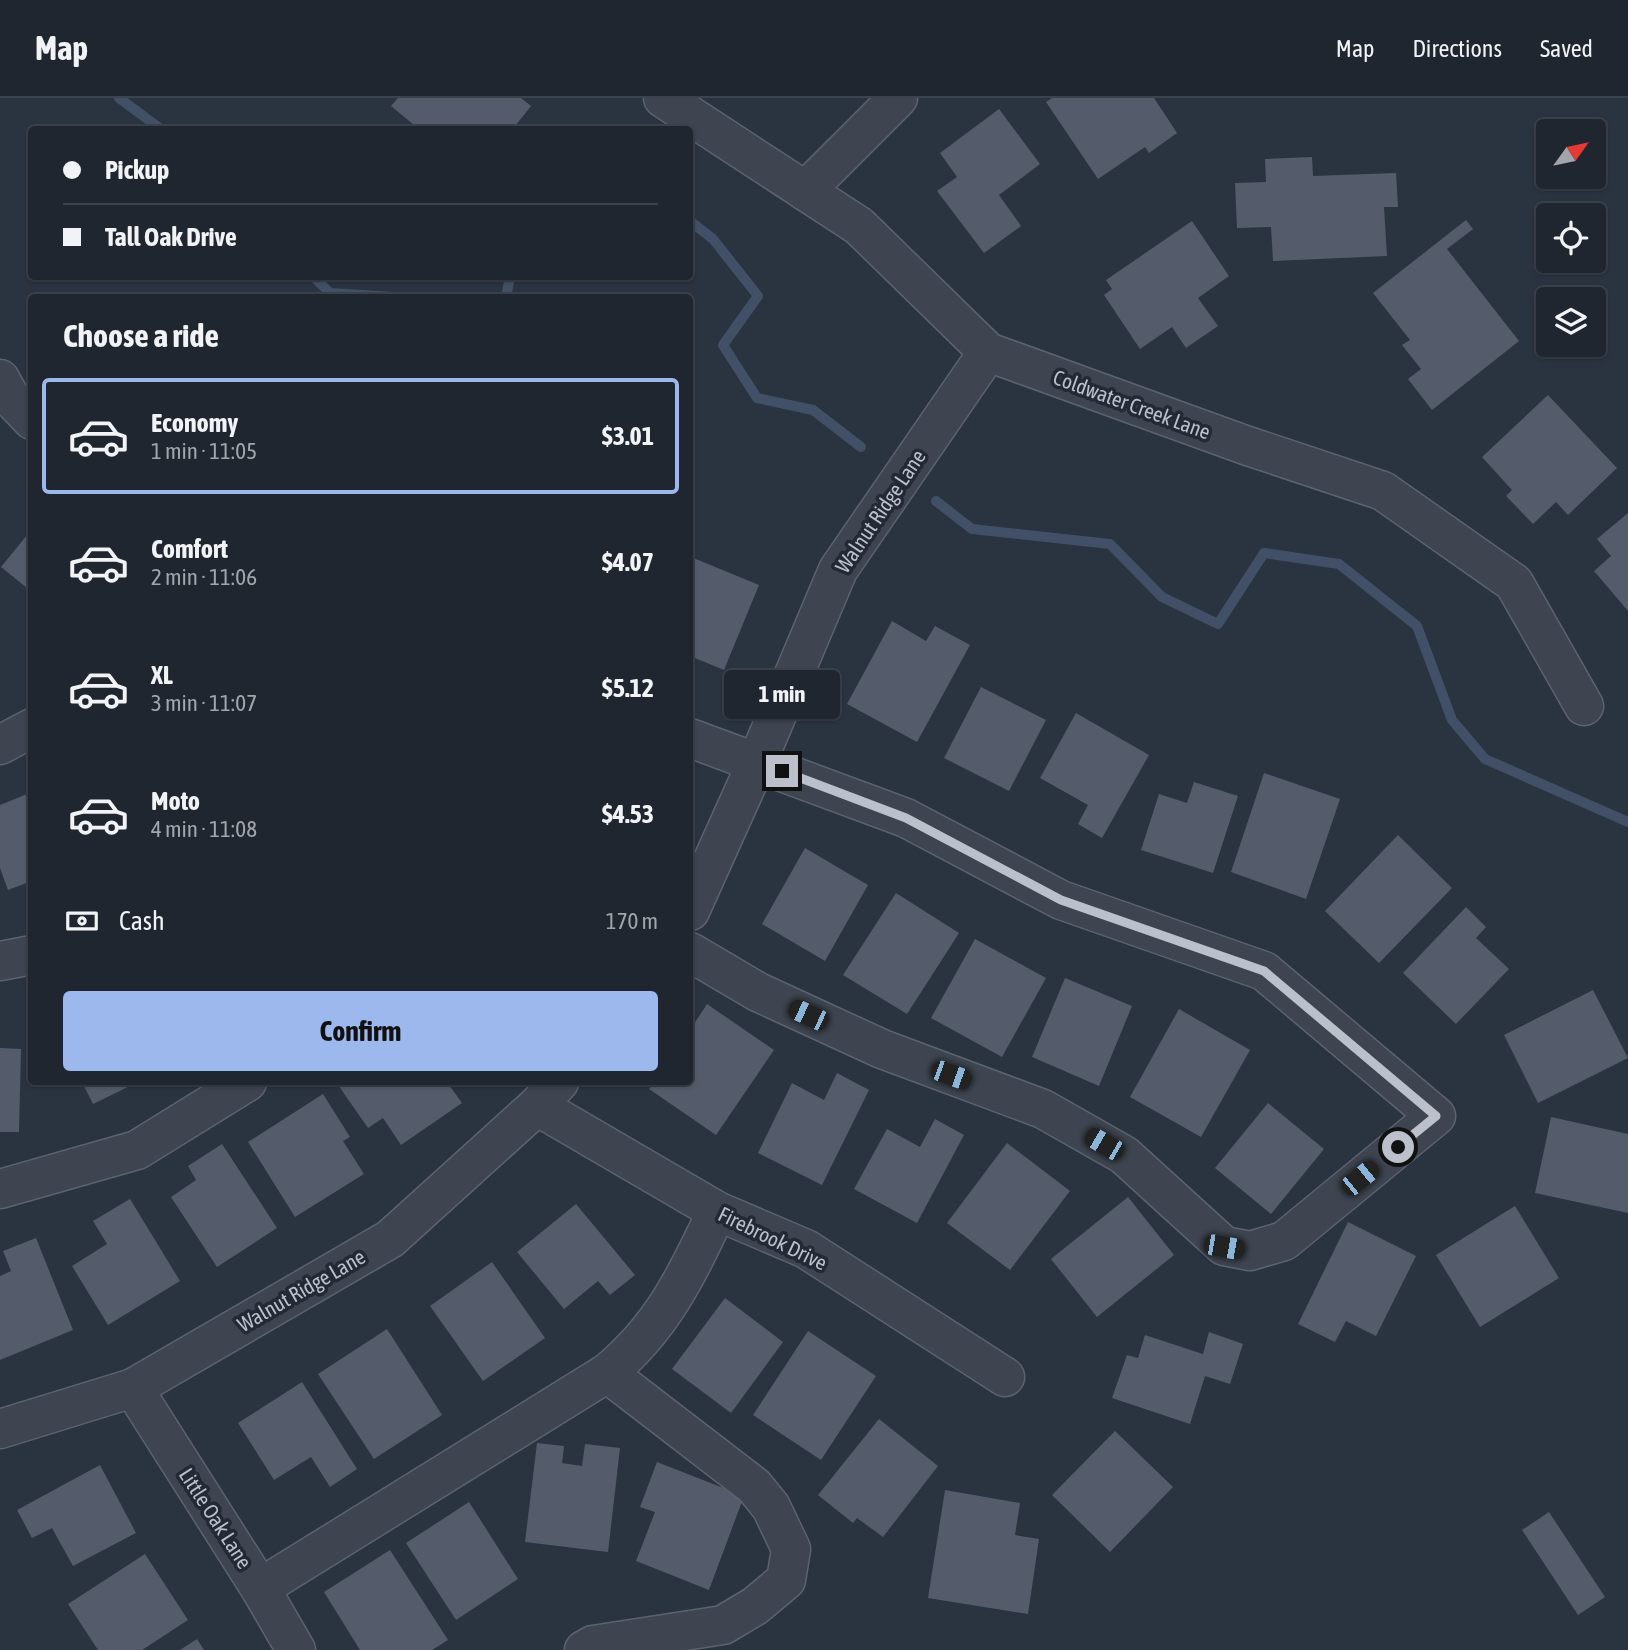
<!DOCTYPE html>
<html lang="en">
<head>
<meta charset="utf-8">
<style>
  :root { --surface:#202630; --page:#2d323c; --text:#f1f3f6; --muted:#a2a5ab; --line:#3d434c; --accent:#9db8ed }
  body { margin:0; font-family:"Asap Condensed",sans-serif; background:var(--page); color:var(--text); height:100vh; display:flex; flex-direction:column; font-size:26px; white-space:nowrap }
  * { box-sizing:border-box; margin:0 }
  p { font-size:23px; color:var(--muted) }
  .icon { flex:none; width:38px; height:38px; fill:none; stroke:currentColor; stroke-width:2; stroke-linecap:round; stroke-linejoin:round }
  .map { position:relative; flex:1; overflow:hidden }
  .sheet { position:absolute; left:28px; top:196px; width:665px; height:791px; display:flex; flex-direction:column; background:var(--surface); border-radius:7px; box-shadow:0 2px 5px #0004,0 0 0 2px var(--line) }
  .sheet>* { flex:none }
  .top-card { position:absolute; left:28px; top:28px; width:665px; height:154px; border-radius:7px; box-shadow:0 2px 5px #0004,0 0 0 2px var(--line); display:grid; align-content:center; height:154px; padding:0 35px; background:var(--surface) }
  .needle { width:46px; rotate:57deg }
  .tools { position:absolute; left:1536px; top:21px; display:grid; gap:14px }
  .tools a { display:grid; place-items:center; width:70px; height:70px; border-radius:7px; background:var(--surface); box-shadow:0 2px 5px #0004,0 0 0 2px var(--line); font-size:35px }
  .end { position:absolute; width:32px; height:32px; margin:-16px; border:9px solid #bbc0ca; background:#111; box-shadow:0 0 0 4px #111 }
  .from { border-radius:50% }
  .bubble { position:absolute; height:49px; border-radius:7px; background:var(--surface); box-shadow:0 2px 5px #0004,0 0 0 2px var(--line); font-size:23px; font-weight:700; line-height:49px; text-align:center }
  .car { position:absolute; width:21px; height:42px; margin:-21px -10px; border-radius:9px; box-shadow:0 0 5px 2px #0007; background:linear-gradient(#222 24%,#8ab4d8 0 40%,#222 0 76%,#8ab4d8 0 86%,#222 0) }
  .top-card b { display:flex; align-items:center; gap:24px; height:66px; font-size:26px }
  .top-card b+b { border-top:2px solid var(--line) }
  .top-card i { width:18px; height:18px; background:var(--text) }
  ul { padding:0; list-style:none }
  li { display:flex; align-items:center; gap:21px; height:116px; margin:0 14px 10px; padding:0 21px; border:4px solid transparent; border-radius:7px }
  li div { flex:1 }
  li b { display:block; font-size:26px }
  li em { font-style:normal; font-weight:700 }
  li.on { border-color:var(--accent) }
  li>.icon { width:63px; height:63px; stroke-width:1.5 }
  h2 { padding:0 35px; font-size:32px; line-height:84px }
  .pay { display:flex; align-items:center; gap:18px; height:77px; padding:0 35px; font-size:26px }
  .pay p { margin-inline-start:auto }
  .cta { display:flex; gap:14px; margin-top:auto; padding:14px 35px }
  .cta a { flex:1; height:80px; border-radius:7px; background:var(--accent); color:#111; font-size:28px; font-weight:700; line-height:80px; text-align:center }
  header { display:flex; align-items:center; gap:42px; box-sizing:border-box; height:98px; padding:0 35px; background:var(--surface); border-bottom:2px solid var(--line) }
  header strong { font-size:33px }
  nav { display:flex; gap:38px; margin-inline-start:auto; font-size:24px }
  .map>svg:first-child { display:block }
</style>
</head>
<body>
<header>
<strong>Map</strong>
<nav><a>Map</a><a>Directions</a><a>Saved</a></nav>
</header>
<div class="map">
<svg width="1628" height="1552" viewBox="0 0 1628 1552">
  <rect width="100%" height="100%" fill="#2a3340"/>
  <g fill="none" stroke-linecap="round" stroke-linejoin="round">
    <!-- stream -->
    <g stroke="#425067" stroke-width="10">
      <polyline points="119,0 162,32"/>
      <polyline points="690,123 713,141 758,198 723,247 757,300 813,312 861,349"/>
      <polyline points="313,178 330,195 410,200"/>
      <polyline points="506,200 510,178"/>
      <polyline points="936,403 972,431 1110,446 1162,499 1218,526 1264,455 1339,466 1417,528 1452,622 1485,661 1628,724"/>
    </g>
  </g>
  <!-- building -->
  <g fill="#545c6b">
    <polygon points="398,0 521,0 531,8 512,32 420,32 391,8"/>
    <polygon points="1052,0 1154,0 1177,35 1149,55 1145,49 1098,81 1046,4"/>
    <polygon points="999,11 1040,66 999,97 1021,128 984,155 937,93 957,79 940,55"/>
    <polygon points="1312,59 1313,78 1396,75 1398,109 1384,109 1387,158 1273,163 1271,129 1237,130 1235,85 1266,84 1265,61"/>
    <polygon points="1466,122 1473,131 1447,151 1519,243 1432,312 1408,281 1421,271 1402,247 1410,242 1373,195"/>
    <polygon points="1192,123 1229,178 1198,200 1218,228 1186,250 1172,229 1140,251 1104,197 1112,191 1106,182"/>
    <polygon points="1548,297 1617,370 1568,417 1556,404 1533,426 1506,398 1512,392 1482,359"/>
    <polygon points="1628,415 1628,513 1594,473 1611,458 1597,441"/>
    <polygon points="32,431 32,494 1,469"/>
    <polygon points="691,459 759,487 724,572 690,558"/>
    <polygon points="892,523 926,543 935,528 970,547 917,644 847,606"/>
    <polygon points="981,589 1046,622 1009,693 944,660"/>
    <polygon points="1076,615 1149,657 1102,740 1078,726 1088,707 1040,680"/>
    <polygon points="1264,675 1340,701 1306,801 1231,774"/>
    <polygon points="1194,684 1238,698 1213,775 1141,752 1159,696 1187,705"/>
    <polygon points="32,694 32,783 8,792 0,770 0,707"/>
    <polygon points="1398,737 1452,790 1379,865 1325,813"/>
    <polygon points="805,750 868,787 825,863 762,826"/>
    <polygon points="896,795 959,835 907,916 843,877"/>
    <polygon points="1466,809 1486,829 1476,840 1509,871 1456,926 1403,875"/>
    <polygon points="975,841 1046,880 1002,959 931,920"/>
    <polygon points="1065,880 1132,908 1099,988 1032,959"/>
    <polygon points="1593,892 1628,960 1538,1005 1504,937"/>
    <polygon points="707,906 774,952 716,1037 649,991 655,984 690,984 690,932"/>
    <polygon points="1179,911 1250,952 1201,1039 1130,999"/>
    <polygon points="0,950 21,951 19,1034 0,1034"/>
    <polygon points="837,975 869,992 822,1087 758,1055 792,985 824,1002"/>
    <polygon points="82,984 138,984 93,1006"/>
    <polygon points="336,984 447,984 462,1005 401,1047 383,1020 368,1030"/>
    <polygon points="323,996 350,1039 343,1043 364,1076 295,1119 248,1044"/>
    <polygon points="1268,1005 1324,1051 1271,1116 1215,1070"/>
    <polygon points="1551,1019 1628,1036 1628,1115 1535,1095"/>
    <polygon points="935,1021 964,1037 917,1125 854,1091 887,1031 920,1049"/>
    <polygon points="1007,1045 1070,1093 1010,1172 947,1125"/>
    <polygon points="222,1046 277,1130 217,1169 171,1099 196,1082 188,1068"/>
    <polygon points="1128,1099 1174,1157 1097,1219 1051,1161"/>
    <polygon points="130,1101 180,1183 108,1227 72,1168 107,1146 93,1123"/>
    <polygon points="576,1106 635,1177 610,1197 598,1183 564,1211 517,1154"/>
    <polygon points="1515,1108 1559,1180 1480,1229 1436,1157"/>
    <polygon points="1348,1124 1416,1158 1376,1238 1346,1223 1335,1244 1298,1226"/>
    <polygon points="36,1140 73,1232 0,1262 0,1178 11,1173 3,1153"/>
    <polygon points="492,1164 545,1240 483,1283 430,1208"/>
    <polygon points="725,1200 783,1244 731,1315 672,1271"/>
    <polygon points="387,1231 442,1317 374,1361 318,1276"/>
    <polygon points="808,1233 876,1278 821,1362 753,1317"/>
    <polygon points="1209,1234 1243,1246 1230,1286 1205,1278 1190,1326 1112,1300 1127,1257 1138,1260 1145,1237 1203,1256"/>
    <polygon points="302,1284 357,1371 330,1389 311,1359 274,1382 238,1325"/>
    <polygon points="879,1321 938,1368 883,1439 857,1420 853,1425 818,1397"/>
    <polygon points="1115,1333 1173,1389 1110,1454 1052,1397"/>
    <polygon points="537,1345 564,1348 562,1365 582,1368 585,1346 620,1350 608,1454 525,1444"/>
    <polygon points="657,1364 744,1398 709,1492 636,1463 655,1414 640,1409"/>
    <polygon points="100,1367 136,1435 73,1468 52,1430 32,1440 17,1412"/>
    <polygon points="945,1392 1020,1405 1015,1437 1039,1441 1028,1516 928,1500"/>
    <polygon points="469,1404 518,1481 456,1522 406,1445"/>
    <polygon points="1549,1414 1605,1499 1578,1517 1522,1432"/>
    <polygon points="390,1452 448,1542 432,1552 360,1552 324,1494"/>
    <polygon points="145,1456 188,1522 142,1552 98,1552 68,1506"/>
    <polygon points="197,1541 204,1552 180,1552"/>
  </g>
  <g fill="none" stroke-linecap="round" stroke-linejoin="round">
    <defs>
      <g id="minor">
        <polyline points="663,0 859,128 988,254 1245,347 1383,393 1514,485 1584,608"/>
        <polyline points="805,93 898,0"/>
        <polyline points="0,281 10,299 32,322"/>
        <polyline points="690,640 906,720 1061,802 1264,873 1436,1018 1284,1143 1250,1153 1224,1148 1124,1057 1043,1011 882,951 758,894 690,854"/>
        <polyline points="0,647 32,630"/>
        <polyline points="690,813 757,664 838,472 988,254"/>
        <polyline points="0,863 32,857"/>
        <polyline points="537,1008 717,1113 806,1151 1005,1279"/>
        <polyline points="0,1091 137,1052 247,984"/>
        <polyline points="133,1290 260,1490 296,1552"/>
        <polyline points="0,1331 133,1290 390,1141 537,1008 559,984"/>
        <path d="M 260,1490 L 607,1275 C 662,1230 687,1177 717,1113"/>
        <polyline points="584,1552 593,1547 723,1527 755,1508 786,1482 791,1451 771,1409 754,1388 607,1275"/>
      </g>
    </defs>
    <!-- minor casing -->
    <use href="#minor" stroke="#5c636e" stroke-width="41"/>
    <!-- minor -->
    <use href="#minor" stroke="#3e4550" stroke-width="38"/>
  </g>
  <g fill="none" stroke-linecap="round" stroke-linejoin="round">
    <!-- route -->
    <polyline stroke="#bbc0ca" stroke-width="9" points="782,673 906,720 1061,802 1264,873 1436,1018 1398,1049"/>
  </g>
  <g text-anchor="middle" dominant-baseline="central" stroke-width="7" stroke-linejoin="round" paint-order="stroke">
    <!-- street labels -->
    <g font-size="21" fill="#bbc0ca" stroke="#232a36">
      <text transform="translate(1132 306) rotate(20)">Coldwater Creek Lane</text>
      <text transform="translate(880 413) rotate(-56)">Walnut Ridge Lane</text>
      <text transform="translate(773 1140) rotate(26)">Firebrook Drive</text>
      <text transform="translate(301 1192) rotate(-30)">Walnut Ridge Lane</text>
      <text transform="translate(216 1420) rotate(57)">Little Oak Lane</text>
    </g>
  </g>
</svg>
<div class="tools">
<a><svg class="needle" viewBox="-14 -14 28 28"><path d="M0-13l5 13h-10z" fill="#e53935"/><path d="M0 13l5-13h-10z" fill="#a2a5ab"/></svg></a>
<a><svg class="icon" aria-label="locate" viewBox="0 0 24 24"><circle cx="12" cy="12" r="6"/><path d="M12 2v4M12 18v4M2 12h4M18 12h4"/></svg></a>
<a><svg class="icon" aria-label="layers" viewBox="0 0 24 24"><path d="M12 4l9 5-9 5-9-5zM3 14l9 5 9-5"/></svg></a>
</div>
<i class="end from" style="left:1398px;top:1049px"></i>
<i class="end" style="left:782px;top:673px"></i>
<div class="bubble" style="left:724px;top:572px;width:116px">1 min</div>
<i class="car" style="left:808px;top:917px;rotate:295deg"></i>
<i class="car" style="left:951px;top:977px;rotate:110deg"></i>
<i class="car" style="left:1104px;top:1046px;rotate:300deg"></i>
<i class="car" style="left:1360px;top:1080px;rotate:51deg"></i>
<i class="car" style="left:1224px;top:1149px;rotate:100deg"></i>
<div class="top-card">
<b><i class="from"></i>Pickup</b>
<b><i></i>Tall Oak Drive</b>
</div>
<section class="sheet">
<h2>Choose a ride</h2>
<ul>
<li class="on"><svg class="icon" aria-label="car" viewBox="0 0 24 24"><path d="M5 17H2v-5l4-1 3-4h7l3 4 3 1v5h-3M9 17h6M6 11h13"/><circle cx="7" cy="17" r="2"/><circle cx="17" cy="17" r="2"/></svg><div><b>Economy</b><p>1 min · 11:05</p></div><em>$3.01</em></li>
<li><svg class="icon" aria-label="car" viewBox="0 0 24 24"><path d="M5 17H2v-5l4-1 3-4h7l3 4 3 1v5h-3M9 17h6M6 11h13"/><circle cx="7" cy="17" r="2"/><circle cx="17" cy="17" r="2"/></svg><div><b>Comfort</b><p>2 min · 11:06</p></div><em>$4.07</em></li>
<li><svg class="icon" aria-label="car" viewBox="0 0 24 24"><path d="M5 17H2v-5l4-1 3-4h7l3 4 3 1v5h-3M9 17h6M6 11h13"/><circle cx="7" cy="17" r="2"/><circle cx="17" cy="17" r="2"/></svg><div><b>XL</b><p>3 min · 11:07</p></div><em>$5.12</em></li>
<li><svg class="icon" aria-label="car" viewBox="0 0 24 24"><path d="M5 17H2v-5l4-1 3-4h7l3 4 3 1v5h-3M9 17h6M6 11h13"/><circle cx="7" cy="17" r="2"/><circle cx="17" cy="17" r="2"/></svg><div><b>Moto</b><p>4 min · 11:08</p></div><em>$4.53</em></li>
</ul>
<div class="pay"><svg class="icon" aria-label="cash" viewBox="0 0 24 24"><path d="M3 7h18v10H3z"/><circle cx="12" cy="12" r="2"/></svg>Cash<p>170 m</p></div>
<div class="cta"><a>Confirm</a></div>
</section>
</div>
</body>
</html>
